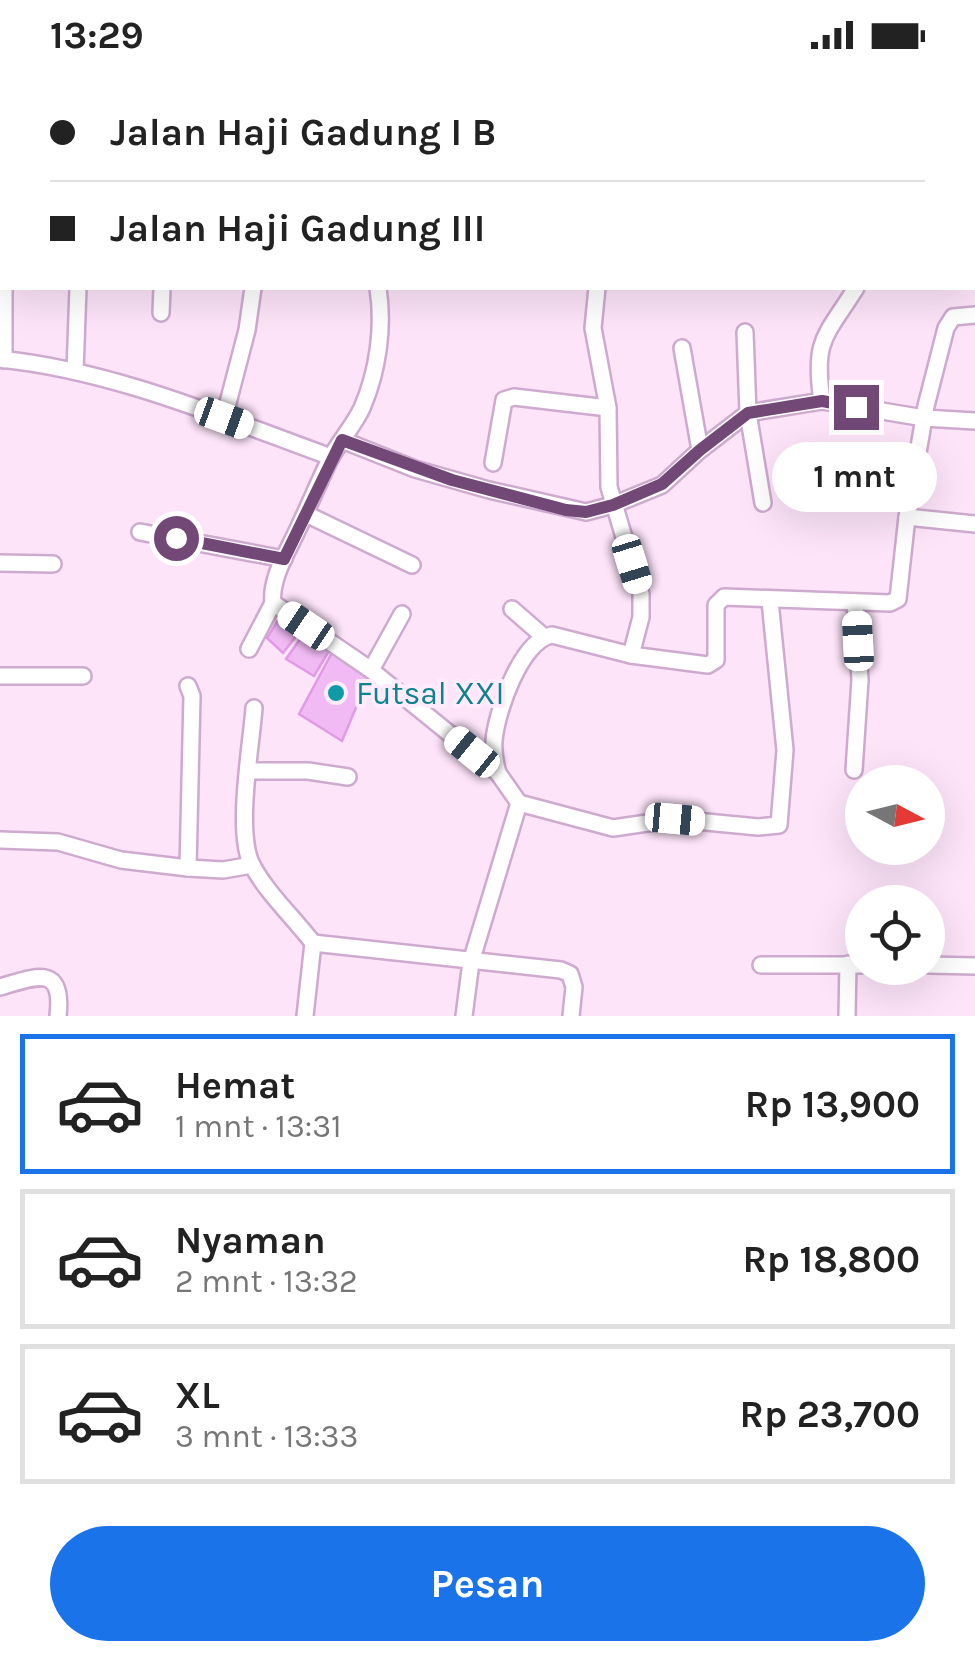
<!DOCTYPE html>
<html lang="id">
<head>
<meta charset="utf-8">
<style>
  :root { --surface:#fff; --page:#f6f6f6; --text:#222; --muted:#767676; --line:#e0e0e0; --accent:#1a73e8 }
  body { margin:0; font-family:Karla,sans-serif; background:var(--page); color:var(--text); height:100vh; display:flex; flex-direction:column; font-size:38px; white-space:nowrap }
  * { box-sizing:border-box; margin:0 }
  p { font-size:32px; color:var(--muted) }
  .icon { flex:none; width:55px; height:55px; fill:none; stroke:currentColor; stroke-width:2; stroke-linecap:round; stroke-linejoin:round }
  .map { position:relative; height:946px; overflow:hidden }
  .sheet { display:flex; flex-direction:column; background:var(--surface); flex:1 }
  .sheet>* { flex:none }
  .top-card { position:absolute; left:0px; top:0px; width:975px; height:220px; box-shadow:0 10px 40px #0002; display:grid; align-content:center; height:220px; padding:0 50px; background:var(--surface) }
  .needle { width:65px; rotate:97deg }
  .fabs { position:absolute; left:845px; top:695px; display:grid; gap:20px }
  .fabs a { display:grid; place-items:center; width:100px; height:100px; border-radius:50%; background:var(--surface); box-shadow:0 10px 40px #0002; font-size:50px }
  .end { position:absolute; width:45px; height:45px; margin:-22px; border:12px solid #724877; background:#fff; box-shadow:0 0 0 5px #fff }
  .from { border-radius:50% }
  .bubble { position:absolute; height:70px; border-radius:35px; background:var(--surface); box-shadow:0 10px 40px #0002; font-size:32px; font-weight:700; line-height:70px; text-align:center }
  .car { position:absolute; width:30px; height:60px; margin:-30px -15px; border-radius:12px; box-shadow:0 0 8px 2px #0007; background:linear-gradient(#fff 24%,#345 0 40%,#fff 0 76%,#345 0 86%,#fff 0) }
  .top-card b { display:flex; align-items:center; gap:35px; height:95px; font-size:38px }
  .top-card b+b { border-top:2px solid var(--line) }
  .top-card i { width:25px; height:25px; background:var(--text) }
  ul { padding:18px 0 0; list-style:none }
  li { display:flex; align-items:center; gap:30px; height:140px; margin:0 20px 15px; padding:0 30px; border:5px solid var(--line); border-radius:0px }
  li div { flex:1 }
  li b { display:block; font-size:38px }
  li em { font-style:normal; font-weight:700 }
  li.selected { border-color:var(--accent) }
  li>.icon { width:90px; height:90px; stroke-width:1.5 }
  .cta { display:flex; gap:20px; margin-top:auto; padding:20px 50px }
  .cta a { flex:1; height:115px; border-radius:60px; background:var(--accent); color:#fff; font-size:40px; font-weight:700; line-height:115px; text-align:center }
  .status { display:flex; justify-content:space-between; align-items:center; height:70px; padding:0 50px; background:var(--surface); direction:ltr }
  .status svg { height:28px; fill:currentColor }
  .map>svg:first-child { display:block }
</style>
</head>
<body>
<div class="status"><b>13:29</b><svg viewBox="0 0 49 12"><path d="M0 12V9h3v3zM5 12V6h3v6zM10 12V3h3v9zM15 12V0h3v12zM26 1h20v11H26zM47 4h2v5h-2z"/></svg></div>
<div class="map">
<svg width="975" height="946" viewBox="0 0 975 946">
  <rect width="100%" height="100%" fill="#fde4f9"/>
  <!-- building -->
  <g fill="#f1baf4" stroke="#e29ae7" stroke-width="2.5">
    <polygon points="283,542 304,556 283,583 267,568"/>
    <polygon points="308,558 332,576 314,606 286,589"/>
    <polygon points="334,579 371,602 342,671 299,644"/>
  </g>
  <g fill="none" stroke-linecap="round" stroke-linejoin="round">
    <defs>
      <g id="street">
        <polyline points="315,0 316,2"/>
        <polyline points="480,0 481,2"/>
        <polyline points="596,0 596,2"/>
        <polyline points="29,2 36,0"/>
        <polyline points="796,2 797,0"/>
        <polyline points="971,2 972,0"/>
        <polyline points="0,10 2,9"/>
        <polyline points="972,59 975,59"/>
        <polyline points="0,142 2,142"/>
        <path d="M 378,218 C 384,257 378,301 362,338 C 353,357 338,373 329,391 C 318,414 308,438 297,461 C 287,483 270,509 273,533 L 371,600 L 498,703 L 519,733 L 471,892 L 464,946"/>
        <polyline points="597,218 593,258 608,338 609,417 641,524 641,547 631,585"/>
        <polyline points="161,243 162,218"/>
        <polyline points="745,262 748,343 763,433"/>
        <polyline points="682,278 700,380"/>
        <path d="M 0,289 C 115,301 223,348 331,387"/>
        <polyline points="4,290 4,218"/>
        <polyline points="75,301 78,218"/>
        <path d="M 822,331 C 813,270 825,267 856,218"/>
        <polyline points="224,348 247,260 253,218"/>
        <polyline points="342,370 415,399 489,420 586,442 613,435 662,415 700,380 748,343 822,331 924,348 975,351"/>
        <polyline points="493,393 504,330 514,327 608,338"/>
        <polyline points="306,444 412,495"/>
        <polyline points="907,447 975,454"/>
        <polyline points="140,462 284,489"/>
        <polyline points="0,493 53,494"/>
        <polyline points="512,539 543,566"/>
        <polyline points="249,579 273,533"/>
        <polyline points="371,600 402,544"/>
        <polyline points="0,606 83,606"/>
        <polyline points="188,616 192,626 188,798"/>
        <path d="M 254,638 C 251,677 236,759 251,793 C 265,821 294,848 313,873"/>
        <polyline points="854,700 860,610 855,532"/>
        <polyline points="249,701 308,701 348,707"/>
        <path d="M 498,703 C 495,692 493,682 494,671 C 496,643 521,570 552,565 L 631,585 L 708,595 L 716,590 L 716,535 L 724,527 L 890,533 L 898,529 L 907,447 L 926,336 L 946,258 L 953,247 L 975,245"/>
        <polyline points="519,733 613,758 675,749 758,757 779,755 785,680 770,531"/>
        <polyline points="0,770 58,772 121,790 188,798 223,800 252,795"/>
        <polyline points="313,873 561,900 570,904 574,917 571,946"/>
        <polyline points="761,895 862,895"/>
        <polyline points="928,895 975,896"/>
        <path d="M 0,917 C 35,907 64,893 58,946"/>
        <polyline points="305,946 313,873"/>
        <polyline points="847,946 848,894"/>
      </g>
    </defs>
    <!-- street casing -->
    <use href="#street" stroke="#ceaace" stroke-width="20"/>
    <!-- street -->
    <use href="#street" stroke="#fff" stroke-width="15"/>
  </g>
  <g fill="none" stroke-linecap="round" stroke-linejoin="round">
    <!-- route -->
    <polyline stroke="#724877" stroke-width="12" points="176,468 284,489 342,370 452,410 566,440 586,442 613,435 662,414 700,380 748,343 822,331 856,337"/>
  </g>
  <!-- markers -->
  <circle fill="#0f9aa8" stroke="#ffebfc" stroke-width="4" cx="336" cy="623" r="10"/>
  <g text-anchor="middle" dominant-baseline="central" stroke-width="8" stroke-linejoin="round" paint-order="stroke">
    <!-- culture labels -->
    <g font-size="32" fill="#0d838f" stroke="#ffebfc" text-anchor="start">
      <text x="356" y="623">Futsal XXI</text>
    </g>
  </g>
</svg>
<div class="fabs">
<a><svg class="needle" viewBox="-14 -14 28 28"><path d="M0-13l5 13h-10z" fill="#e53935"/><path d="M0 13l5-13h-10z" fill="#767676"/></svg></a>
<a><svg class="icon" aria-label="locate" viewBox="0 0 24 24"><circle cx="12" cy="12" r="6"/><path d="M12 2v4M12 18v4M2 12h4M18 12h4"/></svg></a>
</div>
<i class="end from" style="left:176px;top:468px"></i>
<i class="end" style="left:856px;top:337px"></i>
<div class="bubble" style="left:772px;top:372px;width:165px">1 mnt</div>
<i class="car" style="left:224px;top:348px;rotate:110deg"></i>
<i class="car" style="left:632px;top:494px;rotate:163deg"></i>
<i class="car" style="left:306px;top:556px;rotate:304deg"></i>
<i class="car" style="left:858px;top:571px;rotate:357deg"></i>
<i class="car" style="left:472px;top:682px;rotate:309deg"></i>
<i class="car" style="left:675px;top:749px;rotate:95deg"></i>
<div class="top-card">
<b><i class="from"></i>Jalan Haji Gadung I B</b>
<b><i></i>Jalan Haji Gadung III</b>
</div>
</div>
<section class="sheet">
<ul>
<li class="selected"><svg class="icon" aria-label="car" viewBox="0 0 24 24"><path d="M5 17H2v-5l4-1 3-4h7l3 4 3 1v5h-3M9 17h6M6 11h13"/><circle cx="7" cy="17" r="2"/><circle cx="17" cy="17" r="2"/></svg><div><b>Hemat</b><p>1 mnt · 13:31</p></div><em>Rp 13,900</em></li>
<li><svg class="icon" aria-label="car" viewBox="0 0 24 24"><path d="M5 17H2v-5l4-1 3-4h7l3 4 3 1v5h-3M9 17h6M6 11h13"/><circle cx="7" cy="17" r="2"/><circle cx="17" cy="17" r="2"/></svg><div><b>Nyaman</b><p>2 mnt · 13:32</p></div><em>Rp 18,800</em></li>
<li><svg class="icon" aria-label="car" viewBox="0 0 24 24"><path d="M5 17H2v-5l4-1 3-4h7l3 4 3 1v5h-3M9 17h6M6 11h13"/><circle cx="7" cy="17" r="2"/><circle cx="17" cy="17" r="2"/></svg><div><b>XL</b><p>3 mnt · 13:33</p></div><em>Rp 23,700</em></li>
</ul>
<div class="cta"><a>Pesan</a></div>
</section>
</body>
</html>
